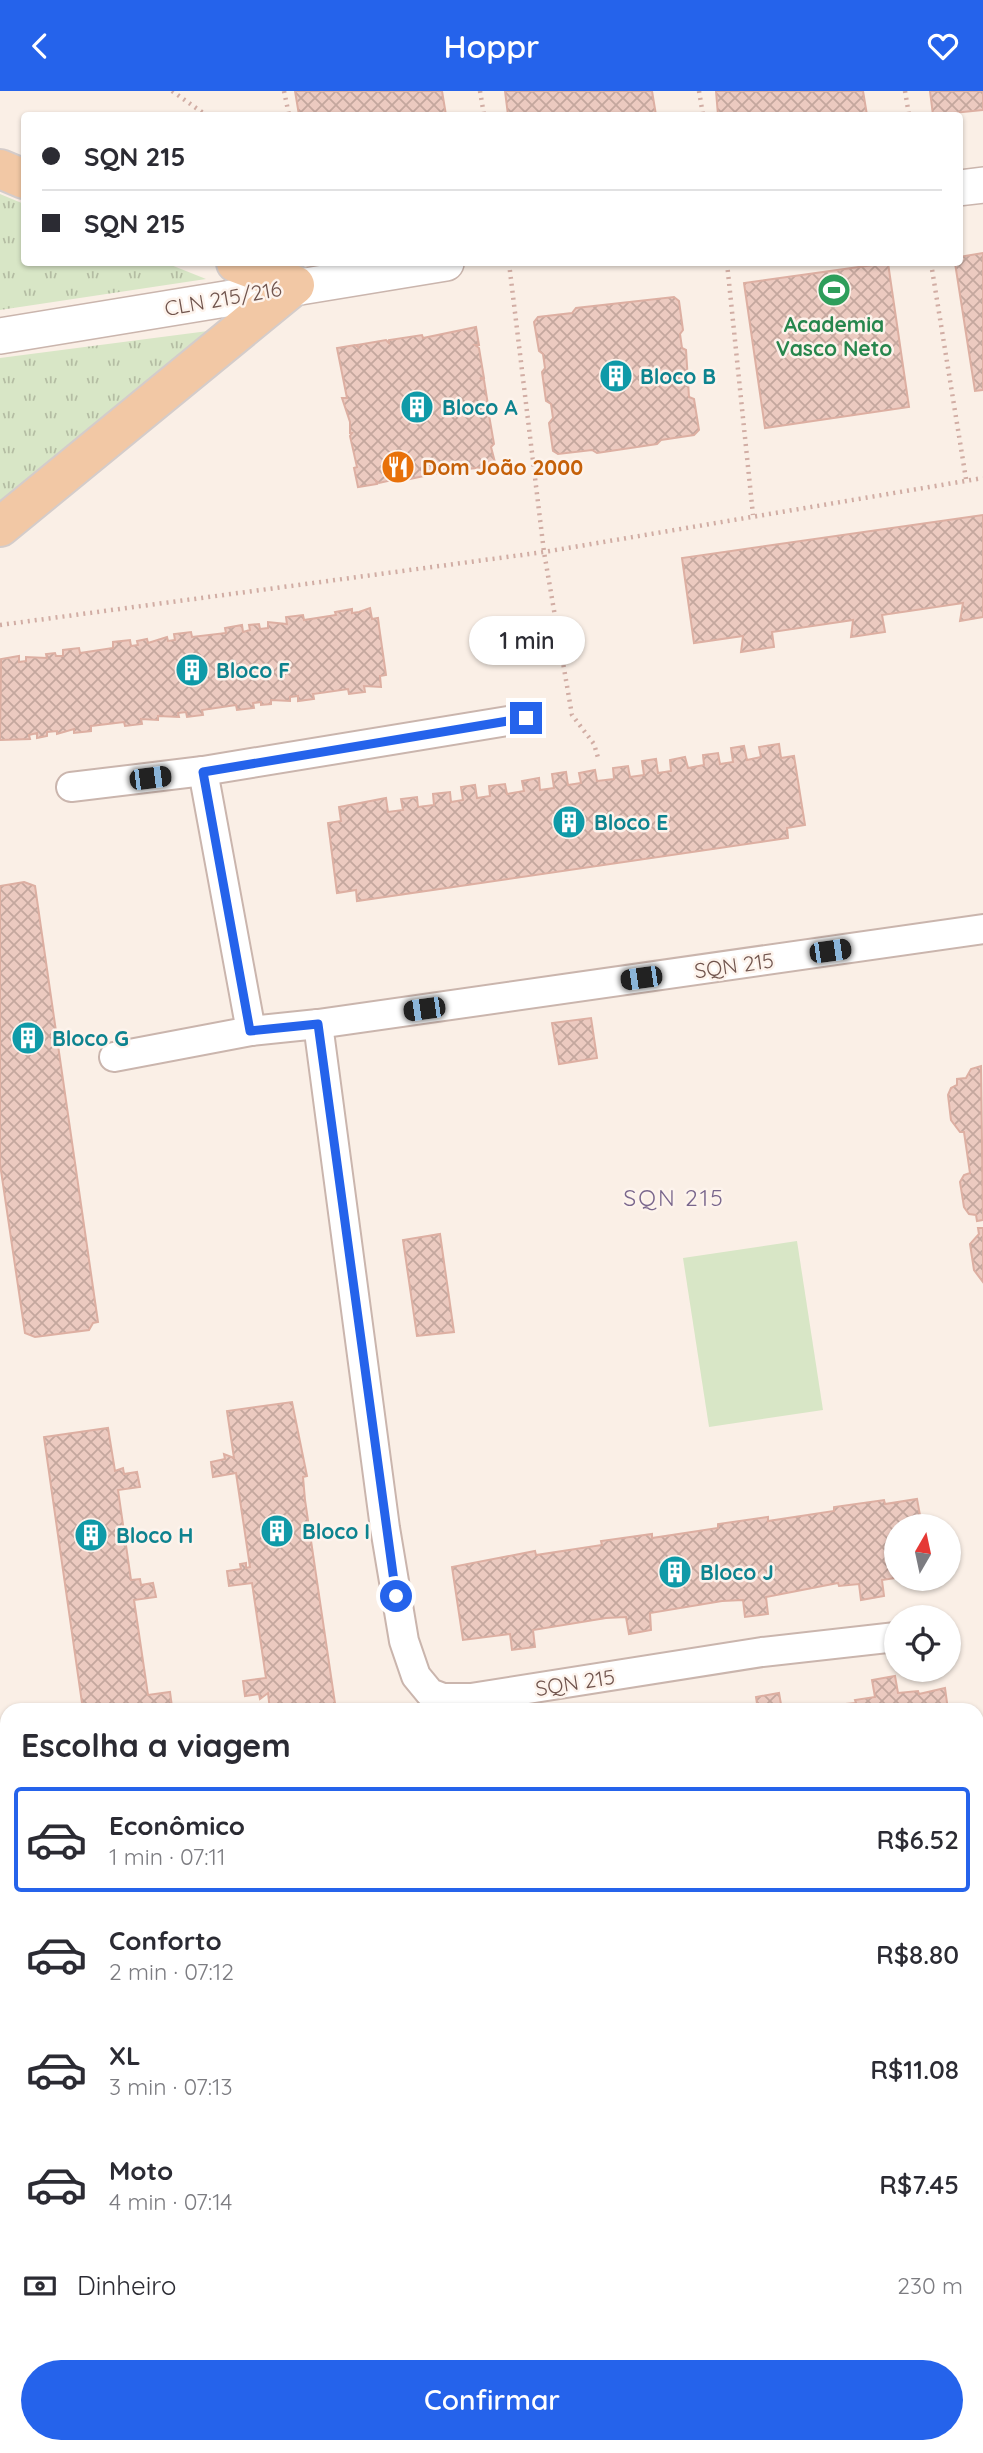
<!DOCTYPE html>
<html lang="pt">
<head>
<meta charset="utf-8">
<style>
  :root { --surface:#fff; --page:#f2f2f3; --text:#2b2b33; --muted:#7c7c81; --line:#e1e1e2; --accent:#2563eb }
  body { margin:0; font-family:Quicksand,sans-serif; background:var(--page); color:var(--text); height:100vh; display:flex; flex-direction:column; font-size:26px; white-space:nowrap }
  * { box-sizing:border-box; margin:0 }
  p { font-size:23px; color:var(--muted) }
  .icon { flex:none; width:38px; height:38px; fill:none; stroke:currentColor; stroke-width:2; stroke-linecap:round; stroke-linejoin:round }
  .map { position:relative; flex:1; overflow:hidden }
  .side { position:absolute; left:0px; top:1612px; width:984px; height:751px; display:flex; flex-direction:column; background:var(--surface); border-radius:21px 21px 0 0; box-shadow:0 2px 5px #0004 }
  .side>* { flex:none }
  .top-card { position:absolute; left:21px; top:21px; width:942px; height:154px; border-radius:7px; box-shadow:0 2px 5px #0004; display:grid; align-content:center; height:154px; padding:0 21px; background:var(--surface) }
  .needle { width:46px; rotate:9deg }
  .controls { position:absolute; left:884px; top:1423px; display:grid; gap:14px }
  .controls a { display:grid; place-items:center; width:77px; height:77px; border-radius:50%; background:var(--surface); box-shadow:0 2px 5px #0004; font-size:35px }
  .end { position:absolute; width:32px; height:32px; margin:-16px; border:9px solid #2563eb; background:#fff; box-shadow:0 0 0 4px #fff }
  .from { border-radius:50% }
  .bubble { position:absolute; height:49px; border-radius:24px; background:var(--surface); box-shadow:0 2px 5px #0004; font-size:23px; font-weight:600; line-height:49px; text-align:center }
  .car { position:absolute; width:21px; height:42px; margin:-21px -10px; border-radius:9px; box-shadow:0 0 5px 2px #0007; background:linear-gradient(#222 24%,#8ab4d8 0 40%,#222 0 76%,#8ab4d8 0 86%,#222 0) }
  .top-card b { display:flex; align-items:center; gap:24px; height:66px; font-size:26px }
  .top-card b+b { border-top:2px solid var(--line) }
  .top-card i { width:18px; height:18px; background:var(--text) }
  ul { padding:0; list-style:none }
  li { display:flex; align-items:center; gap:21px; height:105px; margin:0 14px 10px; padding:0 7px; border:4px solid transparent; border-radius:7px }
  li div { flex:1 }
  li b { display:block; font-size:26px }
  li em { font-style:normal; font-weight:600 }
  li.active { border-color:var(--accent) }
  li>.icon { width:63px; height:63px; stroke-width:1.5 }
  h2 { padding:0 21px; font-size:32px; line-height:84px }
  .pay { display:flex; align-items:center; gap:18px; height:77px; padding:0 21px; font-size:26px }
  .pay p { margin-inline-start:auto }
  .action { display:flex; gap:14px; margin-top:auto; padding:14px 21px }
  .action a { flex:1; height:80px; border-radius:42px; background:var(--accent); color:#fff; font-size:28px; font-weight:600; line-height:80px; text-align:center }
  header { display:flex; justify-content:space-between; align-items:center; height:91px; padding:0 21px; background:var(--accent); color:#fff; font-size:32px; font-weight:600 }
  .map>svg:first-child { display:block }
</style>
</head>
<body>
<header><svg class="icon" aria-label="back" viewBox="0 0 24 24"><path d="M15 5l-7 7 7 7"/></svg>Hoppr<svg class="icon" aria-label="heart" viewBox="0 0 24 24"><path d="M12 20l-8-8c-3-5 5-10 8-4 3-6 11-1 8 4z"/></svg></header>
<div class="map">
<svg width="983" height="2362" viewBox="0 0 983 2362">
  <defs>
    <pattern id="grass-tufts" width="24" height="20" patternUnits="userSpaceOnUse" patternTransform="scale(1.75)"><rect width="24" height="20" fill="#d8e6c6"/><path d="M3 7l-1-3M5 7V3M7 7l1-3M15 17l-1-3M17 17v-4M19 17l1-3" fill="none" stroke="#b4bda3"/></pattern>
    <pattern id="building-cross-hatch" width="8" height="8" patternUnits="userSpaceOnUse" patternTransform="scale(1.75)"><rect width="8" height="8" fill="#eccac0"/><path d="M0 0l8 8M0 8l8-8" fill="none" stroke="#c4a79e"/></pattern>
  </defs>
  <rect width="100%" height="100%" fill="#faefe6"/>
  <!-- grass -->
  <g fill="url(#grass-tufts)">
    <polygon points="0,103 24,113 24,172 166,172 206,188 0,219"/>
    <polygon points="208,240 0,421 0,267"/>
    <polygon points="0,2206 7,2255 7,2356 21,2356 22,2362 0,2362"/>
  </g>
  <!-- park -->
  <polygon fill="#d8e6c6" points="797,1150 823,1319 709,1336 683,1167"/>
  <!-- building -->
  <g fill="url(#building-cross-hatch)" stroke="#ddafa2" stroke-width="2">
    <polygon points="295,0 442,0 446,24 299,24"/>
    <polygon points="505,0 652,0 656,24 508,24"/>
    <polygon points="716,0 863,0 867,24 718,24"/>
    <polygon points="930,0 983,0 983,19 933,24"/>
    <polygon points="983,162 983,299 975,300 955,172 959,172 959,166"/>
    <polygon points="888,172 909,316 765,337 744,192"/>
    <polygon points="674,206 679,210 683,239 680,243 682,257 686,259 689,306 694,308 699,339 694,344 661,349 657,353 597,362 592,359 558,363 553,360 549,332 553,327 551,313 546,310 542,281 545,277 543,263 539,260 534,231 538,226 572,222 576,217"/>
    <polygon points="476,236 479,254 475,254 479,257 484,287 480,287 484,289 489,320 485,321 489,324 494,353 491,356 496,375 447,380 410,388 410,385 379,392 376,390 377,393 358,396 354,377 357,376 350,345 352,342 350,342 350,331 342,307 347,307 337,257 355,254 358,256 357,254 386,249 389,252 389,249 422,244 423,247"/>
    <polygon points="983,424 983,526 960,530 963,512 882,524 885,541 851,546 853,529 772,541 774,556 741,561 743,545 694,552 682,467"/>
    <polygon points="370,517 372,528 378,527 379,535 386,584 380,585 381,596 364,595 365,601 349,603 348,598 313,603 314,608 298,610 298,605 290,606 290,610 271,609 271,613 261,614 261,611 253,612 254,617 237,619 236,614 202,619 203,624 187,626 186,621 178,622 179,626 158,625 158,629 141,628 142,633 125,635 124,631 91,635 91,640 74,642 74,638 57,643 57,640 47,641 47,645 37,647 37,642 29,644 30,648 0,649 1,568 19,565 19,571 26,570 26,566 47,567 46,563 55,562 56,565 63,565 63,559 79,557 80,562 113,557 113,551 130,549 131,555 138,554 137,550 147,548 148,552 167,546 168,550 175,549 174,543 191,541 192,546 226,542 225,537 242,534 243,541 250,539 249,534 259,533 260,538 268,537 268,531 287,533 286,526 303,524 304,529 336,524 335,521 352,518 352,522 359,521"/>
    <polygon points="779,653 781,667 794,665 805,734 787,737 788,747 357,810 356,799 337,802 328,732 341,730 339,716 386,707 388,721 403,719 401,708 417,706 418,716 434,714 433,703 450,701 451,711 463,709 461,696 475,694 477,707 490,705 489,695 505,693 507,703 524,700 522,690 539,687 540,699 554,697 552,683 566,681 568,694 581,692 579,682 595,679 597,690 614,688 613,677 628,675 630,686 644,684 642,670 656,668 658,682 671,680 670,669 685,666 688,677 704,674 703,664 718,662 720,673 733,671 731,657 744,655 747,669 761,666 759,656"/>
    <polygon points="24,791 35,795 98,1231 93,1232 89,1239 35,1246 25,1242 0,1073 0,795"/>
    <polygon points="591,927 597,967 559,973 552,932"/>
    <polygon points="981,975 983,1129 977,1130 976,1124 969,1123 964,1116 960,1091 964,1084 970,1082 964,1041 960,1041 951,1029 948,1004 951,997 957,994 957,988 966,987 971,978"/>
    <polygon points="978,1137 983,1137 983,1191 974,1179 970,1153 979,1143"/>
    <polygon points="440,1143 454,1241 417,1245 403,1149"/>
    <polygon points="292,1311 307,1385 303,1386 305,1409 336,1619 270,1619 268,1602 260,1608 259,1603 245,1605 243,1590 266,1587 252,1492 229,1495 227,1480 241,1478 240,1473 246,1472 246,1477 250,1476 236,1382 213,1386 211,1371 225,1368 224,1363 234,1367 227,1320"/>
    <polygon points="108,1337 115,1380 123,1377 124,1383 137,1381 140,1396 118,1399 131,1489 140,1488 141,1494 153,1492 156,1506 134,1509 148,1604 170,1601 172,1616 83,1619 44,1346"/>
    <polygon points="917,1408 922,1435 896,1435 896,1487 882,1489 884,1505 861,1509 859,1493 839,1495 838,1492 766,1506 768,1523 745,1526 743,1509 722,1510 650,1522 651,1539 629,1543 626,1526 606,1527 533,1539 535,1556 512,1559 510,1543 463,1549 452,1476 535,1460 536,1464 602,1454 601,1450 652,1443 652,1447 718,1437 718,1433 768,1426 768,1430 834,1420 834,1416 884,1409 885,1413"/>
    <polygon points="895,1585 898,1602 918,1600 919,1603 945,1597 948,1619 758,1619 756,1606 779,1602 782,1619 856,1612 855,1609 875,1606 872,1589"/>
    <polygon points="983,1652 983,1677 976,1678 976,1653"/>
    <polygon points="976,2327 978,2333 983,2332 983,2362 824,2362 823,2356 976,2356"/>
    <polygon points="752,2356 759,2362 710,2362 712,2360"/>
    <polygon points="784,2356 813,2356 813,2362 777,2362 777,2357"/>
  </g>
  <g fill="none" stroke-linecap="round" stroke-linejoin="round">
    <defs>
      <g id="minor">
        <polyline points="71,696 203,680"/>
        <polyline points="318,933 385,1437 404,1550 416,1585 430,1602 443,1607 471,1607 762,1561 896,1546"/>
        <polyline points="251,940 203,680 526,627"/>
        <polyline points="114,966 251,940 318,933 983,838"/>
      </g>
      <g id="tertiary">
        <polyline points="959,97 983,94"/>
        <polyline points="0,245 446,172"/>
      </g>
      <g id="primary">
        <polyline points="0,78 24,88"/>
        <polyline points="0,436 295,194 236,172"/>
        <polyline points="0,1989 7,2043"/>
        <polyline points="52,2356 53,2362"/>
      </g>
    </defs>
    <!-- minor casing -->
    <use href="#minor" stroke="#cab5ad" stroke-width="32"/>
    <!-- tertiary casing -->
    <use href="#tertiary" stroke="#cab5ad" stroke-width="38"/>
    <!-- primary casing -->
    <use href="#primary" stroke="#d4ccca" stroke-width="42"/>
    <!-- path -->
    <g stroke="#d1ada4" stroke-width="4.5" stroke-dasharray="2 5" stroke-linecap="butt">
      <polyline points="172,0 206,24"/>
      <polyline points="284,0 289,24"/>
      <polyline points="480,0 484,24"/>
      <polyline points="699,0 703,24"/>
      <polyline points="905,0 909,24"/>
      <polyline points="509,172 544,461 572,624 594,653 599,670"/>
      <polyline points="727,172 753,424"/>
      <polyline points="931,172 966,388"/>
      <polyline points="0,534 544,461 983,387"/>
      <polyline points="976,1697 983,1696"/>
      <polyline points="0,1833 7,1832"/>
      <polyline points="976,2255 983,2254"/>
      <polyline points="215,2362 261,2356"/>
    </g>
    <!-- minor -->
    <use href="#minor" stroke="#fff" stroke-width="28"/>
    <!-- tertiary -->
    <use href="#tertiary" stroke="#fff" stroke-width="35"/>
    <!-- primary -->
    <use href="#primary" stroke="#f2c8a5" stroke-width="38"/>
  </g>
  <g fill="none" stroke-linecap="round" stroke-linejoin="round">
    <!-- route -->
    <polyline stroke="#2563eb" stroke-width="9" points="396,1505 318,933 250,940 203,681 526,627"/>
  </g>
  <!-- icons -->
  <defs>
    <symbol id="stadium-disc" viewBox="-11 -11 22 22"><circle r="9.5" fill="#2e9e5b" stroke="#fdf3ec"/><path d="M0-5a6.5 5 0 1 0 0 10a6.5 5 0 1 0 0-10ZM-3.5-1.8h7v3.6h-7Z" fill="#fff"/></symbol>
    <symbol id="building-disc" viewBox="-11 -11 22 22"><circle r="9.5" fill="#0f9aa8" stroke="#fdf3ec"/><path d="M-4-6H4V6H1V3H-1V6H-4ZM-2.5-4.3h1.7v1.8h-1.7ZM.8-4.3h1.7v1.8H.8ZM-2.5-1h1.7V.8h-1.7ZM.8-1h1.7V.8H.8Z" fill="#fff"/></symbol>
    <symbol id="restaurant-disc" viewBox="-11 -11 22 22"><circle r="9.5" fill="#e8710a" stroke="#fdf3ec"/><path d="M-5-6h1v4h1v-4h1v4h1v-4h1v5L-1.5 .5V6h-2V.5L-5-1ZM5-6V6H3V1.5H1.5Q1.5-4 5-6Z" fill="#fff"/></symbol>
  </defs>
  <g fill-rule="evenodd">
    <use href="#stadium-disc" x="815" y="180" width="38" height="38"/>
    <use href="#building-disc" x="597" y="266" width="38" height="38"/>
    <use href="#building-disc" x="398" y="297" width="38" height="38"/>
    <use href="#restaurant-disc" x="379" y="357" width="38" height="38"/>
    <use href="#building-disc" x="173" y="560" width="38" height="38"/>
    <use href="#building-disc" x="550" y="712" width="38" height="38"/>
    <use href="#building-disc" x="9" y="928" width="38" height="38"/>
    <use href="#building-disc" x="258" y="1421" width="38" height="38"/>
    <use href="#building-disc" x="72" y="1425" width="38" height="38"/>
    <use href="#building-disc" x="656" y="1462" width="38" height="38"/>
  </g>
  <g text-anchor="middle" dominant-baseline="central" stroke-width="5" stroke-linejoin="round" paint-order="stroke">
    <!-- street labels -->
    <g font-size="21" fill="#70544d" stroke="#fdf3ec">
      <text transform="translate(223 207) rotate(-10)">CLN 215/216</text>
      <text transform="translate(734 874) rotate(-8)">SQN 215</text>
      <text transform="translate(575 1591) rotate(-9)">SQN 215</text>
    </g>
    <!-- leisure labels -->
    <g font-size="21" font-weight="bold" fill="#27864d" stroke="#fdf3ec">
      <text x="834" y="233">Academia<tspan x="834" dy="24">Vasco Neto</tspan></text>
    </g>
    <!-- culture labels -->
    <g font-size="21" font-weight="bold" fill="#0d838f" stroke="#fdf3ec" text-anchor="start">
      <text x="640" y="285">Bloco B</text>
      <text x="442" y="316">Bloco A</text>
      <text x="216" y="579">Bloco F</text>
      <text x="594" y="731">Bloco E</text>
      <text x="52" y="947">Bloco G</text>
      <text x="302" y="1440">Bloco I</text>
      <text x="116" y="1444">Bloco H</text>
      <text x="700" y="1481">Bloco J</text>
    </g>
    <!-- food labels -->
    <g font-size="21" font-weight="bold" fill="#c56008" stroke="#fdf3ec" text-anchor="start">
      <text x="422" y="376">Dom João 2000</text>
    </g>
    <!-- neighbourhood labels -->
    <g font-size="23" letter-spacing="2" fill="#79668c" stroke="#fdf3ec">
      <text x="674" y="1106">SQN 215</text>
    </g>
  </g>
</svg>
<div class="controls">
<a><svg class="needle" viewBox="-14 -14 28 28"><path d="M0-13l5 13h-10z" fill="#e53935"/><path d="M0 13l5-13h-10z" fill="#7c7c81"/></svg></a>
<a><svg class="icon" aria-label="locate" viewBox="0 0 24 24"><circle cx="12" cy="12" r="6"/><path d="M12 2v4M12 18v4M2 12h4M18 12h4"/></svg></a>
</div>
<i class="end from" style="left:396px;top:1505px"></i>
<i class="end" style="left:526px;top:627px"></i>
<div class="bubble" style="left:469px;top:525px;width:116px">1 min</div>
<i class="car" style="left:150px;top:687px;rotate:83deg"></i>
<i class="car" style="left:830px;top:860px;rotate:82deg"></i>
<i class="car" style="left:641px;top:887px;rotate:262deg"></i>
<i class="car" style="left:424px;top:918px;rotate:262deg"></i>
<div class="top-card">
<b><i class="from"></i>SQN 215</b>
<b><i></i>SQN 215</b>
</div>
<section class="side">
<h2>Escolha a viagem</h2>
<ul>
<li class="active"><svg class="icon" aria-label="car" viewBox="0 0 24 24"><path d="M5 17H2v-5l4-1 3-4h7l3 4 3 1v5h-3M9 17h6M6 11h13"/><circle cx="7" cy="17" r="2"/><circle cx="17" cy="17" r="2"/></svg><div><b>Econômico</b><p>1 min · 07:11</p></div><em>R$6.52</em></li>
<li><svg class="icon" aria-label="car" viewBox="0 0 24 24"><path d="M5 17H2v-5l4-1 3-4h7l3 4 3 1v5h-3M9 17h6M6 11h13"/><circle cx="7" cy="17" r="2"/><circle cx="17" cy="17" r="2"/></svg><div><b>Conforto</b><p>2 min · 07:12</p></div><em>R$8.80</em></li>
<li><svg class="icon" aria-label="car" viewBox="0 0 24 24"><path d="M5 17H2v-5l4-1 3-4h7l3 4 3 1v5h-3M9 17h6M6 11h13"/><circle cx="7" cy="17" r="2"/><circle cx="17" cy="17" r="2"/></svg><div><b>XL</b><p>3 min · 07:13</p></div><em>R$11.08</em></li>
<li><svg class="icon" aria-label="car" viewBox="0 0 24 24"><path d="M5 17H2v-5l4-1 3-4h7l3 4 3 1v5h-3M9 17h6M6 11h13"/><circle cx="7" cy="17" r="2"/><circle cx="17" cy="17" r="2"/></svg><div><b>Moto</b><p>4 min · 07:14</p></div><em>R$7.45</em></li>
</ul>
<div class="pay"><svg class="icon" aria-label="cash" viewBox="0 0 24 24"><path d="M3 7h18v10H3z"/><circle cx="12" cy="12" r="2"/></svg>Dinheiro<p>230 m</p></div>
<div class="action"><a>Confirmar</a></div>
</section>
</div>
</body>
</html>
